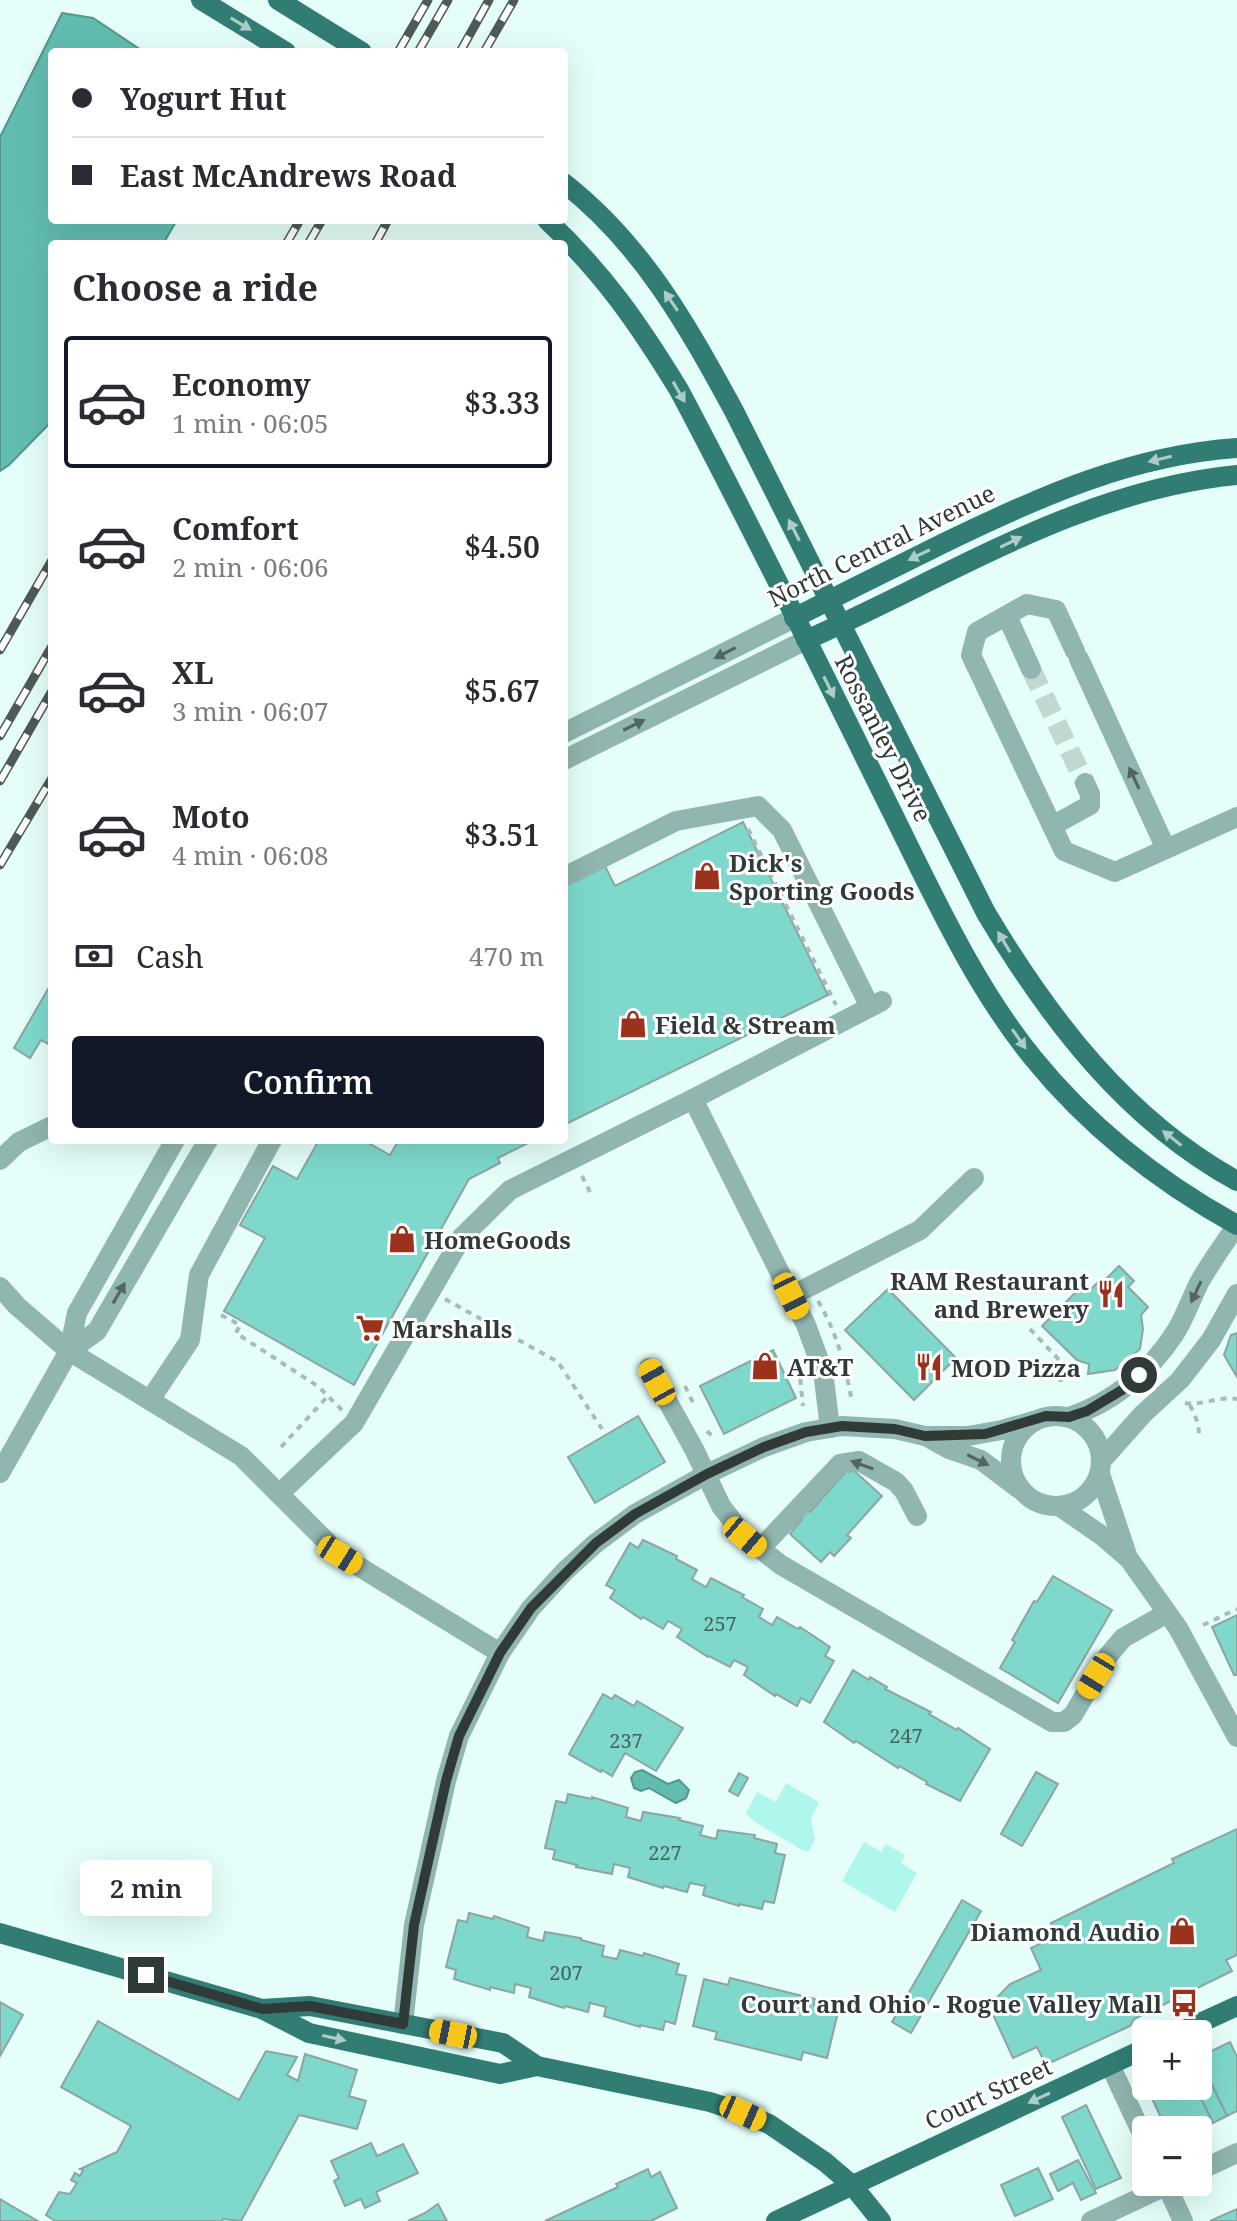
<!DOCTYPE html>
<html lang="en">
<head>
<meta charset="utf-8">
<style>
  :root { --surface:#fff; --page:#f2f2f3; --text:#2b2b33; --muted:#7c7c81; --line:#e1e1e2; --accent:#111827 }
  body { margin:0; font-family:"Noto Serif",serif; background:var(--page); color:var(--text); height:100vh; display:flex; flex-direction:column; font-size:30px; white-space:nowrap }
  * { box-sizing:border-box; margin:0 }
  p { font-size:26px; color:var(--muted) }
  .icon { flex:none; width:44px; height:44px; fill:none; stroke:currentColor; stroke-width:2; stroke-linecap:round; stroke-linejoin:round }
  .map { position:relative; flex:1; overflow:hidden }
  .sheet { position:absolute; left:48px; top:240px; width:520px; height:904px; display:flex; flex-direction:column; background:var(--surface); border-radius:8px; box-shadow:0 8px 32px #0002 }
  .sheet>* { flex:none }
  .top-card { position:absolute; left:48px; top:48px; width:520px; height:176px; border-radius:8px; box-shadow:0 8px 32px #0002; display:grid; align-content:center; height:176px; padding:0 24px; background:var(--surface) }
  .fabs { position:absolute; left:1132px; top:2020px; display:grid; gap:16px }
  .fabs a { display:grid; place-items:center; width:80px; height:80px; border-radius:8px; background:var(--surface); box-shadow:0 8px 32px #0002; font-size:40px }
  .end { position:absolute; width:36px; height:36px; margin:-18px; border:10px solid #303a38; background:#fff; box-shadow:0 0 0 4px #fff }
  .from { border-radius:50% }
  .bubble { position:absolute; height:56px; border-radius:8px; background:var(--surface); box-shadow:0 8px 32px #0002; font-size:26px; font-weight:600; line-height:56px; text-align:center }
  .car { position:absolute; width:24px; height:48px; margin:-24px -12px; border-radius:10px; box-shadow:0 0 6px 2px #0007; background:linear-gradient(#f5c518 24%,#345 0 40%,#f5c518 0 76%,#345 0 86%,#f5c518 0) }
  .top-card b { display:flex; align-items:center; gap:28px; height:76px; font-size:30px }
  .top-card b+b { border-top:2px solid var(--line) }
  .top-card i { width:20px; height:20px; background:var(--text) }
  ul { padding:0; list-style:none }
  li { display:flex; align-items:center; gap:24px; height:132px; margin:0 16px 12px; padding:0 8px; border:4px solid transparent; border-radius:8px }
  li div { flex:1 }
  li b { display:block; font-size:30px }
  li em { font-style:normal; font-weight:600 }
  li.active { border-color:var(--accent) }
  li>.icon { width:72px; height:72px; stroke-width:1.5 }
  h2 { padding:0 24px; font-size:36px; line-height:96px }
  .pay { display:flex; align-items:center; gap:20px; height:88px; padding:0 24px; font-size:30px }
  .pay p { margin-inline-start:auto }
  .action { display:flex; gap:16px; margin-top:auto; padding:16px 24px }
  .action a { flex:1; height:92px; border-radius:8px; background:var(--accent); color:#fff; font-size:32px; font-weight:600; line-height:92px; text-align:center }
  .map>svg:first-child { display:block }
</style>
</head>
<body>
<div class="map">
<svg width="1237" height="2221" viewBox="0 0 1237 2221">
  <rect width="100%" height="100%" fill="#e5fef9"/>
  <!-- green -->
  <g fill="#aff7ec">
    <polygon points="786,1783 819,1802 811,1820 815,1839 809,1851 804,1851 755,1822 746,1813 757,1792 776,1802"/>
    <polygon points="864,1842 881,1852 886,1844 905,1855 901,1863 917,1873 895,1912 842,1881"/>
  </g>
  <!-- water -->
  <g fill="#62bdb0" stroke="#53968c" stroke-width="2">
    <polygon points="62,13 93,18 144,52 52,52 52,220 177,220 163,244 52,244 52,421 9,465 0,471 0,137"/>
    <polygon points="642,1770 668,1784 679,1780 689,1790 686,1798 676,1803 649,1788 641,1791 634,1788 631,1778 635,1772"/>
  </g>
  <!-- building -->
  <g fill="#7ed9cc" stroke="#8ea4a0" stroke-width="2">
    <polygon points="743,822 828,995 564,1125 564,884 604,864 615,886"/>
    <polygon points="52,982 52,1046 41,1040 30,1058 14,1048"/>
    <polygon points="319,1140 363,1140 390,1155 399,1140 409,1143 410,1140 534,1140 498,1158 500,1163 469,1179 354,1385 224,1311 265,1238 240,1225 273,1166 297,1179"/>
    <polygon points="1119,1266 1134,1281 1128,1287 1148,1307 1141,1315 1143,1329 1140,1349 1115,1370 1088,1374 1089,1364 1077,1360 1042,1326 1082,1286 1088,1292 1097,1283 1100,1285"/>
    <polygon points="888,1289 956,1358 914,1400 845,1330"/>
    <polygon points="1237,1333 1237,1377 1224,1355 1231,1335"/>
    <polygon points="773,1350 796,1398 724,1434 700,1386"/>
    <polygon points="638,1416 665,1462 595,1503 568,1457"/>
    <polygon points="850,1467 882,1496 847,1535 851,1538 834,1556 830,1552 821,1562 790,1534 802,1519 799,1517 807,1509 810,1512"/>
    <polygon points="643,1540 677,1556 676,1559 697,1570 692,1579 706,1587 711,1578 744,1595 742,1597 763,1609 759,1617 772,1625 777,1617 798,1629 800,1627 830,1647 825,1656 834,1661 810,1703 801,1698 797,1706 776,1694 775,1696 744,1675 748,1667 734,1660 730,1667 709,1656 708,1657 677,1637 682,1629 668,1621 663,1629 643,1617 641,1619 610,1598 615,1590 606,1585 630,1543 638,1548"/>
    <polygon points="1053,1576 1112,1610 1058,1703 1000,1668 1015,1642 1012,1640 1034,1601 1037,1602"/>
    <polygon points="1237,1615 1237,1675 1234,1675 1212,1627"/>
    <polygon points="853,1670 869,1680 870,1677 887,1687 885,1689 931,1712 929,1714 957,1730 958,1728 990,1749 960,1801 926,1784 927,1782 899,1766 898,1768 856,1741 854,1743 824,1722"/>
    <polygon points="603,1694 612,1699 615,1695 634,1706 637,1701 683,1728 656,1771 625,1753 612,1776 602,1770 601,1772 569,1754"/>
    <polygon points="1036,1772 1058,1784 1022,1846 1001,1834"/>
    <polygon points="739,1773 748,1778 738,1796 729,1791"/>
    <polygon points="568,1794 592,1799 592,1797 628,1808 626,1817 641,1821 643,1812 680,1818 679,1820 703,1826 700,1835 716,1839 718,1830 755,1835 754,1838 777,1844 775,1853 785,1855 774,1903 764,1901 762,1909 739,1904 739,1906 703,1895 705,1886 690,1883 687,1892 664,1886 663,1888 628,1877 630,1868 614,1864 612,1874 576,1867 577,1865 553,1859 555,1850 545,1848 556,1801 566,1803"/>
    <polygon points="1237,1829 1237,1955 1226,1960 1232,1971 1134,2019 1130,2026 1052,2062 1043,2059 1037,2047 1013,2058 989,2006 1010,1984 1041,1970 1031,1948 1057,1936 1051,1923 1174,1863 1172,1859"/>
    <polygon points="962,1900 981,1911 911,2033 892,2022"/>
    <polygon points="469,1913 493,1919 494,1916 529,1928 527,1937 543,1941 545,1932 581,1938 581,1940 604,1946 602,1956 617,1959 620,1950 643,1956 644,1953 679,1964 676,1974 686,1976 675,2024 665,2021 663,2030 640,2025 640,2027 604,2016 606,2007 590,2003 588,2012 565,2006 564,2008 529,1997 531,1988 515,1984 514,1993 490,1987 490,1990 454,1979 456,1970 446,1967 458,1920 467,1922"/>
    <polygon points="730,1978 815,1999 814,2006 838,2012 827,2058 803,2052 801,2060 715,2039 717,2032 693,2026 704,1979 728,1985"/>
    <polygon points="0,2002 23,2015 0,2056"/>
    <polygon points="98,2021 239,2100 266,2051 297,2057 287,2075 298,2081 305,2054 357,2070 349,2096 366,2101 357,2129 299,2115 241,2221 223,2219 222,2221 55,2221 46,2215 59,2192 70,2194 77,2183 71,2180 75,2173 80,2176 83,2170 80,2169 117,2152 131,2126 61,2087"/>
    <polygon points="1230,2042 1237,2057 1237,2111 1227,2116 1199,2057"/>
    <polygon points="1198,2057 1227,2116 1213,2123 1195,2086 1198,2086"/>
    <polygon points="1146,2086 1195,2086 1213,2123 1197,2130 1167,2130"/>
    <polygon points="1086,2105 1121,2178 1096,2189 1062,2117"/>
    <polygon points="371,2143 377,2156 403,2144 418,2173 376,2192 380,2201 365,2208 361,2199 345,2206 334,2181 339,2178 331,2161"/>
    <polygon points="1078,2160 1096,2193 1081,2200 1073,2183 1058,2191 1050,2174"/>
    <polygon points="1038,2168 1053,2199 1015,2216 1001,2185"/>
    <polygon points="648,2169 651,2177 660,2172 677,2208 651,2221 545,2221 618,2187 616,2184"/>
    <polygon points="0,2199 17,2209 38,2221 0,2221"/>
    <polygon points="438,2204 447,2221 408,2221 425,2213"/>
    <polygon points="1237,2209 1237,2221 1210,2221"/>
  </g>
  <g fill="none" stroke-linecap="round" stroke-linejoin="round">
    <!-- minor-tunnel -->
    <polyline stroke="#c1d7d2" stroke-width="20" stroke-dasharray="20 10" stroke-linecap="butt" points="1031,669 1085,783"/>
    <!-- path -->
    <g stroke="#a7bbb7" stroke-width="4" stroke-dasharray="6 6" stroke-linecap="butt">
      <polyline points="748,829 836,1005"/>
      <polyline points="582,1176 591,1194"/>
      <polyline points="445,1299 558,1362 602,1429"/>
      <path d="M 818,1301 C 836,1331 845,1364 851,1397"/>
      <polyline points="221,1315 240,1325 236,1333 319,1387 342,1410"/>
      <polyline points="1030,1329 1063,1364 1060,1385"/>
      <polyline points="799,1367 803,1406"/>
      <polyline points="685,1386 694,1405"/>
      <path d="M 1185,1403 C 1201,1406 1218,1396 1237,1399"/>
      <polyline points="1190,1405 1198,1423 1199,1434"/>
      <polyline points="707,1431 715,1439"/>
      <polyline points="281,1447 328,1396"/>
      <polyline points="1203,1625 1237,1609"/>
    </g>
    <!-- minor -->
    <g stroke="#91b5af" stroke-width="20">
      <polyline points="1007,616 1031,669"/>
      <polyline points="1075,651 1056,610 1027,604 977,632 971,655 1064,851 1115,872 1237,817"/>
      <polyline points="1079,659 1166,849"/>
      <polyline points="564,733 794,618"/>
      <polyline points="564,760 806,640"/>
      <polyline points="1052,826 1090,805 1090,794 1085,783"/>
      <polyline points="564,877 676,821 758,806 782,830 870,1007"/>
      <polyline points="693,1099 882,1001"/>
      <polyline points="0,1160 19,1142 52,1126"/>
      <polyline points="0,1287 17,1306 69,1351 241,1456 340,1555 500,1653"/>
      <polyline points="791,1296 920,1230 974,1178"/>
      <polyline points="69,1351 97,1331 208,1140"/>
      <polyline points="649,1368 694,1449 721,1506 745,1537 781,1565 1052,1722 1064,1722 1073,1715 1108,1656 1123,1638 1167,1613"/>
      <polyline points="150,1400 190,1340 199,1275 272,1140"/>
      <circle cx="1056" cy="1461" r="45"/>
      <path d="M 1069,1417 C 1112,1403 1150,1372 1175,1333 C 1185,1317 1191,1299 1199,1283 C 1210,1263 1224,1244 1237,1225"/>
      <polyline points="929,1438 949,1449 981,1460 1018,1488"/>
      <polyline points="1102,1460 1143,1414 1180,1380 1211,1340 1237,1294"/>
      <polyline points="0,1473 69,1351 77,1313 175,1140"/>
      <polyline points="1100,1474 1127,1555"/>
      <polyline points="279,1494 354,1423 462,1237 510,1190 693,1099 806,1325 823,1371 830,1428"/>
      <polyline points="1059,1506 1101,1535 1129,1559 1178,1628 1237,1737"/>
      <polyline points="760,1549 840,1464 859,1461 896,1482 904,1491 917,1516"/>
      <polyline points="403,2024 414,1925 446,1781 459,1736 500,1653 531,1608 565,1571 596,1543 635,1514 707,1474 764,1447 806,1432 842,1426 895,1429 925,1436 968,1436 1002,1430 1034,1421"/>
      <polyline points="1110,2065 1146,2142"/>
      <polyline points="1198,2171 1237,2153"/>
      <polyline points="1165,2182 1183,2221"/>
      <polyline points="1091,2221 1174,2182"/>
    </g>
    <!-- major -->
    <g stroke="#317d74" stroke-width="20">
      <polyline points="201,0 286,52"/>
      <polyline points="278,0 362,52"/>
      <path d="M 564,183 C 643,245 687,325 734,411 L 986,913 C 1050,1020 1126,1120 1237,1181"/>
      <path d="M 547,220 C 604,274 638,323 679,390 C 751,525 818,663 886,800 C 929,886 972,983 1033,1058 C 1089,1127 1159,1182 1237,1225"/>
      <path d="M 794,618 C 845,592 897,566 948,541 C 1041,496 1133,455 1237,448"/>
      <path d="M 806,640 C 947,578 1080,490 1237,475"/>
      <polyline points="0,1933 262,2009 309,2033 500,2074 537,2066"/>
      <polyline points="262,2009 310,2006 503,2043 537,2066 710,2102 743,2113 769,2124 825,2162 852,2185 881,2221"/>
      <polyline points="1176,2034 1237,2006"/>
      <polyline points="776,2221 1146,2048"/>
    </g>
    <defs>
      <g id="rail">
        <polyline points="398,52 428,0"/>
        <polyline points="418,52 448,0"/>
        <polyline points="460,52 489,0"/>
        <polyline points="484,52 514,0"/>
        <polyline points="286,244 300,220"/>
        <polyline points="308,244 322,220"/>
        <polyline points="375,244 388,220"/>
        <polyline points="0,650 52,560"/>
        <polyline points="0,736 52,646"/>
        <polyline points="0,781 52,691"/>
        <polyline points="0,865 52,778"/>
      </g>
    </defs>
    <!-- rail casing -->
    <use href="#rail" stroke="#4e5a58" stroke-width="9"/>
    <!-- rail -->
    <use href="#rail" stroke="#fff" stroke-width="6" stroke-dasharray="18" stroke-linecap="butt"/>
  </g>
  <!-- one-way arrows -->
  <defs><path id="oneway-solid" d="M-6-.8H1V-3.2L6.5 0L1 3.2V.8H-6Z" transform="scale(2)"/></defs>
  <g fill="#adcbc7">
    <use href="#oneway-solid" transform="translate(241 24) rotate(31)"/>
    <use href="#oneway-solid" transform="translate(671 301) rotate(-124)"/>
    <use href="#oneway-solid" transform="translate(679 392) rotate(60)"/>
    <use href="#oneway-solid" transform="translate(1160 459) rotate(167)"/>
    <use href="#oneway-solid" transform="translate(794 530) rotate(-117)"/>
    <use href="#oneway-solid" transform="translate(1011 542) rotate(-26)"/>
    <use href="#oneway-solid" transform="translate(919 555) rotate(154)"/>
    <use href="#oneway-solid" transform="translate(829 687) rotate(64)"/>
    <use href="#oneway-solid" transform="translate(1004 942) rotate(-121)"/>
    <use href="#oneway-solid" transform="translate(1019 1039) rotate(55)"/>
    <use href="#oneway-solid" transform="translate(1172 1138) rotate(-142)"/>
    <use href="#oneway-solid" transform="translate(334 2038) rotate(12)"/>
    <use href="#oneway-solid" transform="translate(1039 2098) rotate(155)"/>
  </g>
  <g fill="#526562">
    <use href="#oneway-solid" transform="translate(725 653) rotate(153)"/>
    <use href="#oneway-solid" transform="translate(634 725) rotate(-26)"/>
    <use href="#oneway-solid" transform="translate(1134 778) rotate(-115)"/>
    <use href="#oneway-solid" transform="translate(1196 1292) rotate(115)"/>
    <use href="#oneway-solid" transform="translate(119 1293) rotate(-60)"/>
    <use href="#oneway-solid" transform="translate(978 1460) rotate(26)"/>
    <use href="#oneway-solid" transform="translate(862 1465) rotate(-160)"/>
  </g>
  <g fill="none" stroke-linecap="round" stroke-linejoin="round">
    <!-- route -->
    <polyline stroke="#303a38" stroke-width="10" points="146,1975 262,2009 310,2006 403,2024 414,1925 446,1781 459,1736 500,1653 531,1608 596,1543 635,1514 707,1474 764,1447 806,1432 842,1426 895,1429 925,1436 985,1434 1046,1416 1069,1417 1087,1411 1122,1390 1139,1375"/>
  </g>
  <!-- icons -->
  <defs>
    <symbol id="shop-bare" viewBox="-9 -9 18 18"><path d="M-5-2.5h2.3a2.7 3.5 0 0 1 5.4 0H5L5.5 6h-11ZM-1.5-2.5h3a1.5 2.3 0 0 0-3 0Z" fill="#9b321c" stroke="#fff" stroke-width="2.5" paint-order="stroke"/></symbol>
    <symbol id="restaurant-bare" viewBox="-9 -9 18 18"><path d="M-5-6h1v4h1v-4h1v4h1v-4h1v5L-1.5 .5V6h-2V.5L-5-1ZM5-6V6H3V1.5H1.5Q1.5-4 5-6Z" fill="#9b321c" stroke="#fff" stroke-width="2.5" paint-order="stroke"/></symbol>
    <symbol id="supermarket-bare" viewBox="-9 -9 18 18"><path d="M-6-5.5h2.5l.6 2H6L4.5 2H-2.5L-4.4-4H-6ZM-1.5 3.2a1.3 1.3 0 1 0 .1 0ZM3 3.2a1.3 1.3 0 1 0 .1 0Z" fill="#9b321c" stroke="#fff" stroke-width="2.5" paint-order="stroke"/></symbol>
    <symbol id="bus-bare" viewBox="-9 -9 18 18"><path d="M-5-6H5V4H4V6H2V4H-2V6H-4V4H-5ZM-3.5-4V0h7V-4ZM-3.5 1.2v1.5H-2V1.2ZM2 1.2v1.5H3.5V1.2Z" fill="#9b321c" stroke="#fff" stroke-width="2.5" paint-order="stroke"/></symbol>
  </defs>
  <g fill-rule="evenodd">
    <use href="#shop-bare" x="687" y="856" width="40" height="40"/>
    <use href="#shop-bare" x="613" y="1004" width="40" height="40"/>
    <use href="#shop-bare" x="382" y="1219" width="40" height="40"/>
    <use href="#restaurant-bare" x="1091" y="1274" width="40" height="40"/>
    <use href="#supermarket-bare" x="350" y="1308" width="40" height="40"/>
    <use href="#shop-bare" x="745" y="1346" width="40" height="40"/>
    <use href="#restaurant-bare" x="909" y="1347" width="40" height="40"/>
    <use href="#shop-bare" x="1162" y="1911" width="40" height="40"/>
    <use href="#bus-bare" x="1164" y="1983" width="40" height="40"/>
  </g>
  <g text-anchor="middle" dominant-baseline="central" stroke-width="6" stroke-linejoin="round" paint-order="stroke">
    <!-- number labels -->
    <g font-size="20" fill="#44625d">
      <text x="720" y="1623">257</text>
      <text x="906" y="1735">247</text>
      <text x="626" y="1740">237</text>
      <text x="665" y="1852">227</text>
      <text x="566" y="1972">207</text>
    </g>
    <!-- street labels -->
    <g font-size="24" fill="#303a38" stroke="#fff">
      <text transform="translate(881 545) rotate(-26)">North Central Avenue</text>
      <text transform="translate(884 738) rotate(63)">Rossanley Drive</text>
      <text transform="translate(988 2093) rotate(-25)">Court Street</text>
    </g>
    <!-- poi labels -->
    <g font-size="24" font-weight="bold" fill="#303a38" stroke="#fff" text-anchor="start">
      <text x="729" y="862">Dick's<tspan x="729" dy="28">Sporting Goods</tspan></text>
      <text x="655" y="1024">Field &amp; Stream</text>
      <text x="424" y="1239">HomeGoods</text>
      <text x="1089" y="1280" text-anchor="end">RAM Restaurant<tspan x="1089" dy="28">and Brewery</tspan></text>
      <text x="392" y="1328">Marshalls</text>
      <text x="787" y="1366">AT&amp;T</text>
      <text x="951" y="1367">MOD Pizza</text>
      <text x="1160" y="1931" text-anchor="end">Diamond Audio</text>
      <text x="1162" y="2003" text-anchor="end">Court and Ohio - Rogue Valley Mall</text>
    </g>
  </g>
</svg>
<div class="fabs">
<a>+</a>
<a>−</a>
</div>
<i class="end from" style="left:1139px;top:1375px"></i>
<i class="end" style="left:146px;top:1975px"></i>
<div class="bubble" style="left:80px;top:1860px;width:132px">2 min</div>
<i class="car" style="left:791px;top:1296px;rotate:154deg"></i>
<i class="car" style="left:657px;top:1382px;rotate:331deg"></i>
<i class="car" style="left:745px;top:1537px;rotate:130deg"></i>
<i class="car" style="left:340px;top:1555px;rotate:122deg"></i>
<i class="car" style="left:1096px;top:1676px;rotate:211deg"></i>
<i class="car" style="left:453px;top:2034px;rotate:281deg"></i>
<i class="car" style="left:743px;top:2113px;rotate:114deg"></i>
<div class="top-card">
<b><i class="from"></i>Yogurt Hut</b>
<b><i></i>East McAndrews Road</b>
</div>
<section class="sheet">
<h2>Choose a ride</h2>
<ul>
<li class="active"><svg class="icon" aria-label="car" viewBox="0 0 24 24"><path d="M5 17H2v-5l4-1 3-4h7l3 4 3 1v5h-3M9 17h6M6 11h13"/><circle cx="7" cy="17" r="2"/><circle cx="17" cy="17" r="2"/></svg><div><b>Economy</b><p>1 min · 06:05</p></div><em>$3.33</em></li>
<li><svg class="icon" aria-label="car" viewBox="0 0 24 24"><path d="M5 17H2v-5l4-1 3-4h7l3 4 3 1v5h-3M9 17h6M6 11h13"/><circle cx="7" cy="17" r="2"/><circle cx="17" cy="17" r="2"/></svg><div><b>Comfort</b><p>2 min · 06:06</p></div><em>$4.50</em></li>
<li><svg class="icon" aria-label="car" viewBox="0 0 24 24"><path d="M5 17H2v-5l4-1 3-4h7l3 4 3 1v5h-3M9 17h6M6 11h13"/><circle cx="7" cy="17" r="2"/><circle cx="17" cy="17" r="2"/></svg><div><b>XL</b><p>3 min · 06:07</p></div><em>$5.67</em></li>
<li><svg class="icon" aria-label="car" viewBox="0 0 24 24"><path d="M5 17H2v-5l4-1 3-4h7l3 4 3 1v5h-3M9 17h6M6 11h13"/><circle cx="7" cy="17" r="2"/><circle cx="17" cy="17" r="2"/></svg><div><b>Moto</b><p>4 min · 06:08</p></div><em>$3.51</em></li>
</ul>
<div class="pay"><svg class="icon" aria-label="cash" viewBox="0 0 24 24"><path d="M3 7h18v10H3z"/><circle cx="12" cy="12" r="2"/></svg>Cash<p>470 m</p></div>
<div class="action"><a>Confirm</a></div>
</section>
</div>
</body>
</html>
